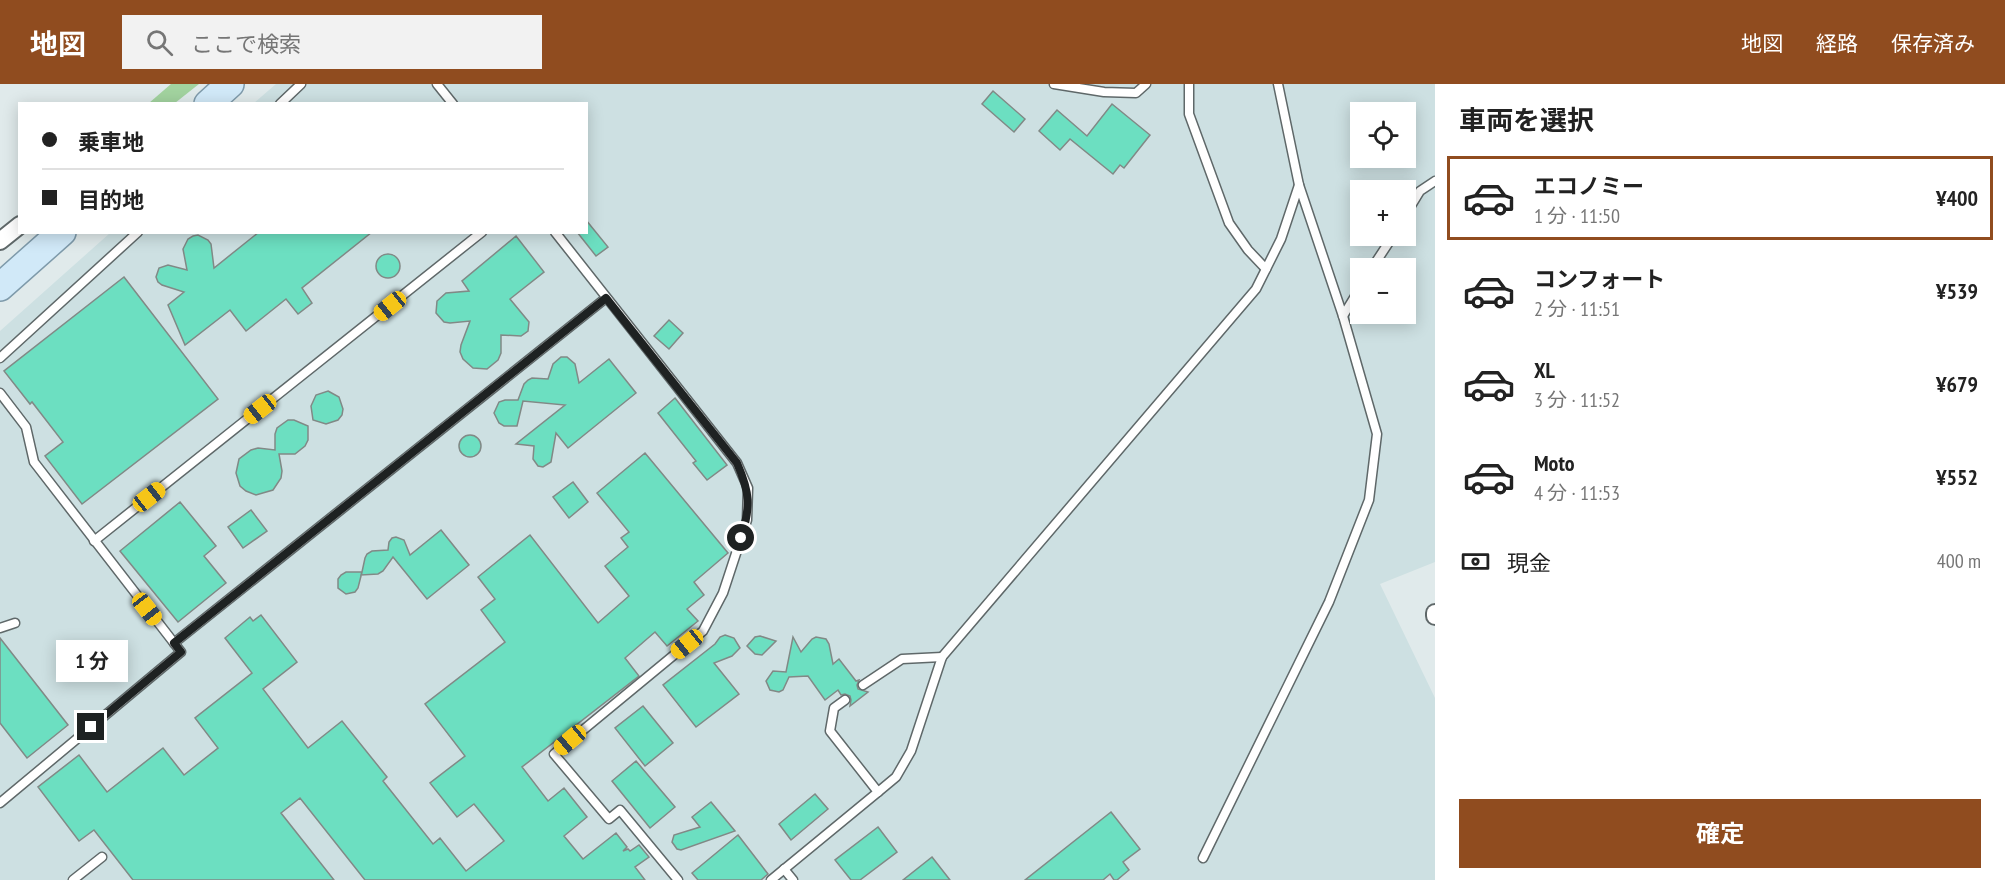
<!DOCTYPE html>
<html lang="ja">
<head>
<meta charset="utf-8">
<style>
  :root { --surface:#fff; --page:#f2f2f2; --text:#222; --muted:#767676; --line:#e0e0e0; --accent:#904c1f }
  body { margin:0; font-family:"PT Sans Narrow","Noto Sans JP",sans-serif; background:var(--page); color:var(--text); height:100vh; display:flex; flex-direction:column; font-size:22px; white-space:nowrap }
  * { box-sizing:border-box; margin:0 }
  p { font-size:20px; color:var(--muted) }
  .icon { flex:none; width:33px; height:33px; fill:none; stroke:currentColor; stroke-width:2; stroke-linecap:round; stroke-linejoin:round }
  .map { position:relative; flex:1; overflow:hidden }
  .side { display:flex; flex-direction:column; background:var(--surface); width:570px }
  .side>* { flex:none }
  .guide { position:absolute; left:18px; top:18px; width:570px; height:132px; border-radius:0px; box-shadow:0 3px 15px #0003; display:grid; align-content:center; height:132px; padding:0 24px; background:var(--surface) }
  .buttons { position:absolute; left:1350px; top:18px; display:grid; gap:12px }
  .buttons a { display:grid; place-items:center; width:66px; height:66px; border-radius:0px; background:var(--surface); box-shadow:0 3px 15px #0003; font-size:30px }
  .end { position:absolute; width:27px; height:27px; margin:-14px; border:8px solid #1e2222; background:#fff; box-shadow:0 0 0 3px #fff }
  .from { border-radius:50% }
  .bubble { position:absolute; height:42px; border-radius:0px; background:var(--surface); box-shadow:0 3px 15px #0003; font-size:20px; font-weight:700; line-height:42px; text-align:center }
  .car { position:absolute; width:18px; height:36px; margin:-18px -9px; border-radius:8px; box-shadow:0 0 4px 2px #0007; background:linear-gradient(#f5c518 24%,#345 0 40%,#f5c518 0 76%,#345 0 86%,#f5c518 0) }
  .guide b { display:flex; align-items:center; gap:21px; height:57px; font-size:22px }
  .guide b+b { border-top:2px solid var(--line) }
  .guide i { width:15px; height:15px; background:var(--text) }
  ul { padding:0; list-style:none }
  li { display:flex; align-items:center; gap:18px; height:84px; margin:0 12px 9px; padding:0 12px; border:3px solid transparent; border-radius:0px }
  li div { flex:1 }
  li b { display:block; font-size:22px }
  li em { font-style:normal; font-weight:700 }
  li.on { border-color:var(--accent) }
  li>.icon { width:54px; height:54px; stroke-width:1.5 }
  h2 { padding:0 24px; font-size:27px; line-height:72px }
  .pay { display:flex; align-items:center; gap:15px; height:66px; padding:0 24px; font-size:22px }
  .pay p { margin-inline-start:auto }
  .button { display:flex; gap:12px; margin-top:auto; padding:12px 24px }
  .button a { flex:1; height:69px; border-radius:0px; background:var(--accent); color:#fff; font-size:24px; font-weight:700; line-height:69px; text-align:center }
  header { display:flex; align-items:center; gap:36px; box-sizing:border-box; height:84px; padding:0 30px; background:var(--accent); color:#fff }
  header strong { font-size:28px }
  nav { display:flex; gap:33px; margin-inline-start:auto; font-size:21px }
  .search { width:420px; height:54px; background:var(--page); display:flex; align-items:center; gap:15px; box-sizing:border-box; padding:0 21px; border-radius:0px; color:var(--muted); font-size:22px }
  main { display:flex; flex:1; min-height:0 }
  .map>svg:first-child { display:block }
</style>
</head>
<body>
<header>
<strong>地図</strong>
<div class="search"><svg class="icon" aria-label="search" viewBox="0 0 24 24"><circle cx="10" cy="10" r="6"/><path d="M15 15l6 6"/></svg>ここで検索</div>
<nav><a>地図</a><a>経路</a><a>保存済み</a></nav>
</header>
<main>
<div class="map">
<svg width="1435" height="796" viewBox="0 0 1435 796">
  <rect width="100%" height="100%" fill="#e0eaeb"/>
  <!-- built -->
  <path fill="#cde0e2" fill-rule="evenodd" d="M 276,0 L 1435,0 L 1435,478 L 1380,500 L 1435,614 L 1435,796 L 0,796 L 0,247 L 110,149 L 586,148 L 586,20 L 254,19 ZM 1360,28 L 1406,28 L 1406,74 L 1360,74 ZM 1360,106 L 1406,106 L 1406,152 L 1360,152 ZM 1360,184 L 1406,184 L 1406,230 L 1360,230 Z"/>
  <!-- green -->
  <polygon fill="#a2d39f" points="171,0 199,0 175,19 149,19"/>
  <!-- building -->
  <g fill="#6cdfc1" stroke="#818986" stroke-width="1.5">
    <polygon points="993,7 1025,35 1014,48 982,20"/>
    <polygon points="1112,20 1150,51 1124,84 1120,81 1113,90 1070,55 1060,66 1039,47 1057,26 1087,52"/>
    <polygon points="586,136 608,163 596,172 577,148 586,148"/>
    <polygon points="259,148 372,148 302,204 312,219 298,230 286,215 246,247 230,226 185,261 168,221 184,208 162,201 158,198 156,193 159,184 168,181 187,186 183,165 188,155 193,152 198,151 208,156 211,160 214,184"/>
    <polygon points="516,152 544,188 510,215 529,238 528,247 521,252 501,251 501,269 498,276 487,285 473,284 463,275 460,268 461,261 470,237 450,239 444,238 436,229 437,217 446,209 469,207 462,197"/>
    <circle cx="388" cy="182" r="12"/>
    <polygon points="124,193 218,315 82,420 45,372 63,358 32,318 30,320 4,287"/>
    <polygon points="669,236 683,249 669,265 654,252"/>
    <polygon points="561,273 567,273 575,280 579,299 609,275 636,309 568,364 556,349 551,378 543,383 538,382 533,375 534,362 516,360 565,321 523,317 517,342 504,342 499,339 494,329 499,318 505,316 518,316 524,300 528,296 532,294 548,295 553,280"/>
    <polygon points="328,307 339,313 343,325 342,331 338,336 326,340 313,336 311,322 316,311"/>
    <polygon points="675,314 727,381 707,396 693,379 696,377 658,329"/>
    <polygon points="288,336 294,336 308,342 308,356 305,362 295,370 279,370 282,387 281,394 273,406 256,411 246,407 240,402 236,389 239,375 251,366 258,364 275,366 275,350 277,344"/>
    <circle cx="470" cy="362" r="11"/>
    <polygon points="645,369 728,469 694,498 704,511 687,525 698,537 667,562 655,548 625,574 639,592 522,683 548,717 564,704 587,733 564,752 583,775 616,749 627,763 623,767 628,765 630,767 639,761 649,773 635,783 645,796 365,796 300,714 281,729 334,796 133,796 94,746 79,757 38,703 79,671 107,708 163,664 184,691 218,664 195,634 252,589 225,554 250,533 253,537 261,531 297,578 263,605 308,664 342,637 387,693 383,697 433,760 440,754 466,787 504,757 474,720 457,733 430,699 465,672 425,620 505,558 481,526 495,515 478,493 530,451 598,539 629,512 605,482 628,463 621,454 629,448 597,409"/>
    <polygon points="573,398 588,418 569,434 553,413"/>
    <polygon points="180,418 216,462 204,472 226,499 178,538 120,467"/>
    <polygon points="251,426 267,447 243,464 228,443"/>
    <polygon points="441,446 469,481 427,515 393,473 383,487 378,490 361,491 362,488 358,504 355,508 346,510 338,504 338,495 341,491 346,488 362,488 365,474 367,470 372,467 388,466 389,458 392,454 396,453 404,456 410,471"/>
    <polygon points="725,551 734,554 740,564 732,572 714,579 739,610 696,643 663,601 715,560 720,553"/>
    <polygon points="760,552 776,557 762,571 755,570 747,562 755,553"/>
    <polygon points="793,553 801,568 812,555 816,553 826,555 829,560 833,580 839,575 856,597 859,596 857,601 858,605 868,608 850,622 851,616 850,612 845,610 841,611 838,606 825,616 808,592 789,593 783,606 779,608 770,606 766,597 773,587 786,588"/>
    <polygon points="0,554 68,641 27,674 0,639"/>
    <polygon points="643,622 673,659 645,682 615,644"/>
    <polygon points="636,677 675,723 650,744 612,697"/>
    <polygon points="815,710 828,725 791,756 779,740"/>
    <polygon points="711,718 735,747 681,766 677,765 672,758 674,751 700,743 692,733"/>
    <polygon points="1111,728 1140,765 1123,778 1129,786 1117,796 1114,796 1110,790 1103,796 1025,796"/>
    <polygon points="878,743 897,768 860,796 851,796 835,776"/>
    <polygon points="738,751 768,790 761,796 698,796 692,789"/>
    <polygon points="932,773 950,796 903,796"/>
  </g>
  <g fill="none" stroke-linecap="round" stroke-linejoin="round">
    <defs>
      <g id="service">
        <polyline points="437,0 453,20"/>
        <polyline points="1054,0 1104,8 1136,9 1146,0"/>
        <polyline points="1189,0 1189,30 1229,139 1248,166 1266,185"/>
        <polyline points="280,20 301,0"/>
        <polyline points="1406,130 1420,107 1435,97"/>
        <polyline points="555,148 737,379 748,404 747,436 723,509 703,547 554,670 609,735 620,726 678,796"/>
        <polyline points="1372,184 1393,152"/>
        <polyline points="1343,232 1360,204"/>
        <polyline points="0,274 138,148"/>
        <polyline points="0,309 26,343 34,378 181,568 0,719"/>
        <polyline points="94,457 482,148"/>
        <polyline points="0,544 15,539"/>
        <polyline points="174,559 606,214"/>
        <polyline points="863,601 902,575 942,573"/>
        <polyline points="845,616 834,624 830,647 878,708 896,693 911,667 942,573 1256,205 1281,155 1299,101"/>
        <polyline points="1203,774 1329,518 1369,416 1377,350 1343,232 1299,101 1278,0"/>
        <polyline points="784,785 793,796"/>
        <polyline points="73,796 102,773"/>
        <polyline points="771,796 878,708"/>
      </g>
      <g id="minor">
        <polyline points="0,157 20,141"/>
        <polyline points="1435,529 1435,532"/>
      </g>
      <g id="primary">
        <polyline points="208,20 230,0"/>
        <polyline points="0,203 62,148"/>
      </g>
    </defs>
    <!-- service casing -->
    <use href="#service" stroke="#5f6869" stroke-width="11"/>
    <!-- minor casing -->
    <use href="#minor" stroke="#5f6869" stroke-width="20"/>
    <!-- primary casing -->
    <use href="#primary" stroke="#7e9aaa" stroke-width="30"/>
    <!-- service -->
    <use href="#service" stroke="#fff" stroke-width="8"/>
    <!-- minor -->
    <use href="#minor" stroke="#fff" stroke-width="16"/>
    <!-- primary -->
    <use href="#primary" stroke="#d1e9f8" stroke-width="27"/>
  </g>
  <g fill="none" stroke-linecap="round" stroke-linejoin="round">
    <!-- route -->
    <path stroke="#1e2222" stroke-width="8" d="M 91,643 L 181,568 L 174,559 L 606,214 L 737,379 C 750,409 751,422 741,454"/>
  </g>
</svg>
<div class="buttons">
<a><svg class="icon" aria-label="locate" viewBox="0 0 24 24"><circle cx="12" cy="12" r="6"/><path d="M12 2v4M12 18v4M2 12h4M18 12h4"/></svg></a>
<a>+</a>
<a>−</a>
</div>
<i class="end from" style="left:741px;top:454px"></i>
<i class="end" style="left:91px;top:643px"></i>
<div class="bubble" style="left:56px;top:556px;width:72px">1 分</div>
<i class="car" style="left:390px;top:222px;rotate:231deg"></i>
<i class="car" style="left:260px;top:325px;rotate:232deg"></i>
<i class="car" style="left:149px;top:413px;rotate:52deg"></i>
<i class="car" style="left:147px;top:525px;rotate:142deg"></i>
<i class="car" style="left:687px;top:560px;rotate:231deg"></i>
<i class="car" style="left:570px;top:656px;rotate:230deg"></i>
<div class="guide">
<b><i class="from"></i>乗車地</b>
<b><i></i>目的地</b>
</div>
</div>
<section class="side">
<h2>車両を選択</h2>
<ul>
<li class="on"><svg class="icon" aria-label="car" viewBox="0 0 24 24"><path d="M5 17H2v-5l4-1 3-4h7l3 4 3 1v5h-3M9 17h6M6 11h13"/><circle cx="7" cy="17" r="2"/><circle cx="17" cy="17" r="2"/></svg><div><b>エコノミー</b><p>1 分 · 11:50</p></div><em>¥400</em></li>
<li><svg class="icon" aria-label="car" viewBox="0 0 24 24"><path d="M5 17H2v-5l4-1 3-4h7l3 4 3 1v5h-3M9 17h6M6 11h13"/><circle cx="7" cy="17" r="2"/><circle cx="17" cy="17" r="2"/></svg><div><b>コンフォート</b><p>2 分 · 11:51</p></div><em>¥539</em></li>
<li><svg class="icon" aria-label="car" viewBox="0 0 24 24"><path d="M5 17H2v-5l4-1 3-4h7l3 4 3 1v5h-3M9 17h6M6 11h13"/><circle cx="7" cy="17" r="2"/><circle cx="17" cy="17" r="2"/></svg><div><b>XL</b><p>3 分 · 11:52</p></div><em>¥679</em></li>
<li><svg class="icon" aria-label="car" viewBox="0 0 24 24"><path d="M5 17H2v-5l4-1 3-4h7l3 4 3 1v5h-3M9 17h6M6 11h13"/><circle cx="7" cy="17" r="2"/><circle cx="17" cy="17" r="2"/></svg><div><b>Moto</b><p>4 分 · 11:53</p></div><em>¥552</em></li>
</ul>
<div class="pay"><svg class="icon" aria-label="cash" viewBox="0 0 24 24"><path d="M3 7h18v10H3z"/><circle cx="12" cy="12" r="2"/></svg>現金<p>400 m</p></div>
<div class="button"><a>確定</a></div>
</section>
</main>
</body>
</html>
